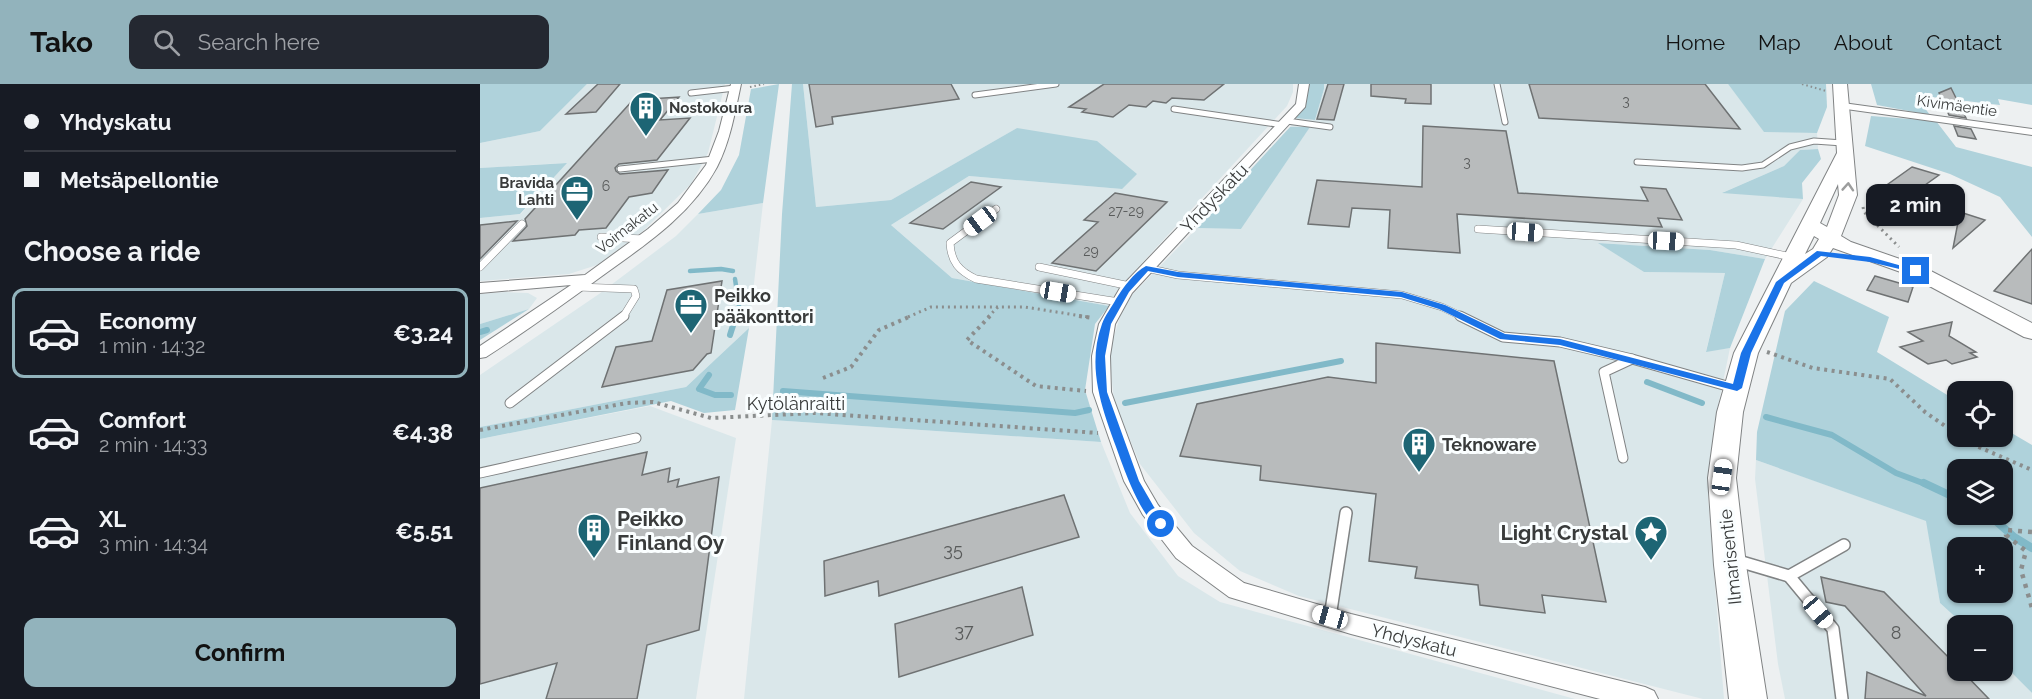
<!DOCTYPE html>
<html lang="en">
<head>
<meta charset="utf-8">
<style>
  :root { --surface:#171b24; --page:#242831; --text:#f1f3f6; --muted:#9ea1a6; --line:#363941; --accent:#92b3bc }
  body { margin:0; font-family:Raleway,sans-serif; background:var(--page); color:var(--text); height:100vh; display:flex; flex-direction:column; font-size:22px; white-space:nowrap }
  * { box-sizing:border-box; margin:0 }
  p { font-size:20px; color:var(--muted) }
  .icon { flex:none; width:33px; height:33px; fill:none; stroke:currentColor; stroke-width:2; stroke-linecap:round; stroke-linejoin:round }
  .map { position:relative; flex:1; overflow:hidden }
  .sheet { display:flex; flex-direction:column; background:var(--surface); width:480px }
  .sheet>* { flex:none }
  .guide { display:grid; align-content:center; height:132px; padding:0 24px; background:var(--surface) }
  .tools { position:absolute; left:1467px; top:297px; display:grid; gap:12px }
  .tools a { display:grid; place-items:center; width:66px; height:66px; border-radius:12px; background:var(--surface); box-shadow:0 2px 4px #0004; font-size:30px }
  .end { position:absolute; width:27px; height:27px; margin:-14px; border:8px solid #1a73e8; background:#fff; box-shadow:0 0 0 3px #fff }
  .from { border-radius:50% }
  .bubble { position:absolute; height:42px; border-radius:12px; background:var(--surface); box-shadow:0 2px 4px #0004; font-size:20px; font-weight:700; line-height:42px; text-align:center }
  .car { position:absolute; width:18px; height:36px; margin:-18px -9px; border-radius:8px; box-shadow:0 0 4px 2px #0007; background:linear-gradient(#fff 24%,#345 0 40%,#fff 0 76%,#345 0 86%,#fff 0) }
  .guide b { display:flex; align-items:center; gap:21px; height:57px; font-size:22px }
  .guide b+b { border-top:2px solid var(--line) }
  .guide i { width:15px; height:15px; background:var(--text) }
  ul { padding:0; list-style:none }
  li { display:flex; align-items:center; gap:18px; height:90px; margin:0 12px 9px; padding:0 12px; border:3px solid transparent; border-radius:12px }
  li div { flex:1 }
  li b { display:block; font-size:22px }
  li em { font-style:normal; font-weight:700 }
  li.current { border-color:var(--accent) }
  li>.icon { width:54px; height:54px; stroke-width:1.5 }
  h2 { padding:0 24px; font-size:27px; line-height:72px }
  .button { display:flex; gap:12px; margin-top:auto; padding:12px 24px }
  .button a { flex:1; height:69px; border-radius:12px; background:var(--accent); color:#111; font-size:24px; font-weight:700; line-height:69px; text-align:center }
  header { display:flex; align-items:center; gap:36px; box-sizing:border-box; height:84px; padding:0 30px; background:var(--accent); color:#111 }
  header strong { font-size:28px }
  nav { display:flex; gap:33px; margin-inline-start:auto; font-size:21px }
  .search { width:420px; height:54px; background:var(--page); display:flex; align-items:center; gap:15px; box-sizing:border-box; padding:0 21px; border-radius:12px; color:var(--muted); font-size:22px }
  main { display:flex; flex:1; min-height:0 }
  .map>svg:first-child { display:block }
</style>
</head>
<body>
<header>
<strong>Tako</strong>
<div class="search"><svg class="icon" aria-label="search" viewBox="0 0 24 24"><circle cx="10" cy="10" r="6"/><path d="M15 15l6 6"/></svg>Search here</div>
<nav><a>Home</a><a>Map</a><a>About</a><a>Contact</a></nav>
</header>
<main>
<section class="sheet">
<div class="guide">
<b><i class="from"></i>Yhdyskatu</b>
<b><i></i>Metsäpellontie</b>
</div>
<h2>Choose a ride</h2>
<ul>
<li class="current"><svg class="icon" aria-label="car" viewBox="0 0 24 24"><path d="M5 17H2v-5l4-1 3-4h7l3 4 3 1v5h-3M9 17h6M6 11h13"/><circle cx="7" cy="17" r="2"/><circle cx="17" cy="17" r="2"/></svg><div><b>Economy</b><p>1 min · 14:32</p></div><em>€3.24</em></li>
<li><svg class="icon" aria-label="car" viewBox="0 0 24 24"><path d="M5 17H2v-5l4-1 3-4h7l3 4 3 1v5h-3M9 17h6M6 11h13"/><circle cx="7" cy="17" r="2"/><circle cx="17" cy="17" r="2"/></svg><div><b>Comfort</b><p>2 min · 14:33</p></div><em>€4.38</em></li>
<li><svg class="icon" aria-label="car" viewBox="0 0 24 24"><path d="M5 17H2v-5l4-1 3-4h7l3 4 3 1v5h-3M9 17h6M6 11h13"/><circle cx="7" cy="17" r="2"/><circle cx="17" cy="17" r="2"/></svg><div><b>XL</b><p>3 min · 14:34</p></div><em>€5.51</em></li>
</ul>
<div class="button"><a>Confirm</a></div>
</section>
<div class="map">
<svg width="1552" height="615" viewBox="0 0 1552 615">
  <rect width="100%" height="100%" fill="#edf0f1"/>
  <!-- built -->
  <g fill="#dae7ea">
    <polygon points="107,0 245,0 228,69 211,100 163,147 117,181 89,190 0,197 0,134 41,130 85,79 0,84 0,59 60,47"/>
    <polygon points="323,0 813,0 813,8 807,22 638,205 629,222 472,194 411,141 489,92 642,105 537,44 411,116 336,123"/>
    <polygon points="844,0 1248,0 1284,47 1337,49 1338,65 1320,66 1304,82 1244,108 1323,115 1285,175 1230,166 1119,159 1164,188 1245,189 1226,267 1250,264 1234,341 1228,414 1244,615 1223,615 819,512 760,487 714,449 660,380 634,317 629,268 641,230 652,211 717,144 761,145 829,44 810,43 815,34 835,36 844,5"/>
    <polygon points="283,119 269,244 206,303 0,343 0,291 119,210 196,152 218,130"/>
    <polygon points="25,208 48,209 57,214 49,225 0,240 0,210"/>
    <polygon points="170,322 256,354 216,615 0,615 0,355"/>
    <polygon points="292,336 621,358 650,429 698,492 740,518 1095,615 264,615"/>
    <polygon points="1276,376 1447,437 1460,519 1484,541 1478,542 1478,586 1522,586 1523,580 1552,609 1552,615 1305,615 1298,580 1275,395"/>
  </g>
  <!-- green -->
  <g fill="#afd2db" fill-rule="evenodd">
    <polygon points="0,0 107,0 60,47 0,59"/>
    <polygon points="299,0 283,119 218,130 241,106 259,71 271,5"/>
    <polygon points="312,0 323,0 336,123 411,116 537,44 617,57 657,90 642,105 489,92 411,141 472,194 629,222 615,240 605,306 621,358 292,336 302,130"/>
    <polygon points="828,0 844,0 844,5 835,36 815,34 825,20"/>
    <polygon points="1248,0 1346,0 1347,23 1337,49 1284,48"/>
    <polygon points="1391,0 1552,0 1552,21 1518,15 1520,21 1435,11 1450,31 1397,21"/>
    <polygon points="1391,32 1456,37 1476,63 1552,83 1552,153 1520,113 1470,90 1385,62"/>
    <polygon points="810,43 830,43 761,145 717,144"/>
    <polygon points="1338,65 1341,75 1322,99 1323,115 1242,109 1304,82 1320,66"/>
    <polygon points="87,79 40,130 0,134 0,84"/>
    <polygon points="1118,159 1230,166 1285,175 1250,264 1226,268 1245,189 1164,188"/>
    <path d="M 1334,197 L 1409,233 L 1397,268 L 1477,317 L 1478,352 L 1522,352 L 1523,344 L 1552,361 L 1552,609 L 1523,580 L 1522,542 L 1484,541 L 1460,519 L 1446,437 L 1276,376 L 1277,348 L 1305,227 ZM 1478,386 L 1522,386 L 1522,430 L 1478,430 ZM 1478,464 L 1522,464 L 1522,508 L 1478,508 Z"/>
    <polygon points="49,225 0,256 0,240"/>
    <polygon points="269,244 255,326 224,329 191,317 0,355 0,343 206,303"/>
  </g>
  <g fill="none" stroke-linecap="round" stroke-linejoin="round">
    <!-- stream-far2 -->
    <g stroke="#81b9c8" stroke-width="4.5">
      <polyline points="210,187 241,185 253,187"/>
      <polyline points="255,195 259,222 256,233"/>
    </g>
    <!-- stream-far1 -->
    <g stroke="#81b9c8" stroke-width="6">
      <polyline points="0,248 7,246"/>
      <polyline points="250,251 256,232"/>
      <polyline points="229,291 219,305 235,311 251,311"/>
      <polyline points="1167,298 1222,319"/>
      <polyline points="303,307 595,329 609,326"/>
      <polyline points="645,319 861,277"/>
      <polyline points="1286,333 1352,351 1416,389 1448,401"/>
    </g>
    <!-- stream -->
    <g stroke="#81b9c8" stroke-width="8">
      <polyline points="1444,399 1478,415"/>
      <polyline points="1508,430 1534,453 1552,464"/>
    </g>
  </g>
  <!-- building -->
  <g fill="#b8bbbc" stroke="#6f7273" stroke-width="1.5">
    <polygon points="118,0 140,0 116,28 86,30"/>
    <polygon points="329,0 471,0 479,15 352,33 353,40 336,43"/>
    <polygon points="624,0 744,0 724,16 692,14 686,19 673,17 666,23 649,21 633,33 602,28 606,25 589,23"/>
    <polygon points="848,0 864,0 854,36 837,35"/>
    <polygon points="891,0 951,0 951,20 925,19 926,15 891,12"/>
    <polygon points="1049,0 1225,0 1260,45 1059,34"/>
    <polygon points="1471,4 1486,34 1469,31 1459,9"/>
    <polygon points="199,13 180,36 210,34 177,76 139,80 135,84 136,87 140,90 188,86 172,109 149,113 126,144 99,146 95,151 33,157 47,142 45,135 153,16"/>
    <polygon points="943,42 1026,47 1038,109 1168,117 1161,103 1186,105 1202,136 1178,134 1182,143 977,130 980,169 908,164 910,126 872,124 869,143 828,140 837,96 942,103"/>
    <polygon points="1474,42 1491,45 1496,55 1478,52"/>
    <polygon points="1432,83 1459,91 1431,111 1404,103"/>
    <polygon points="491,98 521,103 463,145 430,139"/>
    <polygon points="635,109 687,118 616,187 572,179 618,138 604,136"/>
    <polygon points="1480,128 1505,136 1473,164"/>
    <polygon points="37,137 0,175 0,141"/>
    <polygon points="1552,165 1552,220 1514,207"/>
    <polygon points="1395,192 1433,203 1428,218 1387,206"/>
    <polygon points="242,197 231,269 227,270 213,286 122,303 136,263 172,257 187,206"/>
    <polygon points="1472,238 1469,252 1496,268 1490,269 1497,273 1472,280 1466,276 1448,280 1420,263 1443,257 1428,248"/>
    <polygon points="896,259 1074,277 1126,518 1062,511 1065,529 1000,521 998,501 935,494 937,483 889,477 896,410 780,396 781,382 700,372 717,320 848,293 896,299"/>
    <polygon points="167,368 162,391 190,384 188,398 199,395 197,403 239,393 219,546 167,561 157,615 66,615 77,579 0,600 0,404"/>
    <polygon points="584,411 599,453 399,512 398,497 345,512 344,477"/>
    <polygon points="1341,493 1404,508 1478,583 1478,586 1481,586 1509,615 1385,615 1387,588 1446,612 1365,522 1346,518"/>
    <polygon points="542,503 553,551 419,593 415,540"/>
  </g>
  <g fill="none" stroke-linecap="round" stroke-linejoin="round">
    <defs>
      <g id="lane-far3">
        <polyline points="1017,0 1025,38"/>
        <polyline points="211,9 255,4"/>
        <polyline points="495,11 576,0"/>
        <polyline points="694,25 803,41"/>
        <polyline points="807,37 850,43"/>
        <polyline points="1157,78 1262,84 1283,81 1310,63 1334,57 1363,59"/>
        <polyline points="140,85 234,75"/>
      </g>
      <g id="lane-far2">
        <path d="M 516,125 L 470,159 C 471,178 479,187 496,195 L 639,218"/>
        <polyline points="998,145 1256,161 1316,174"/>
        <polyline points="121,153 164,155"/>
        <polyline points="0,183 42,140"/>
        <polyline points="559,183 650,202"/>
        <polyline points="666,184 698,191 922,211 962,223 983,233"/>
        <polyline points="97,203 154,205 156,212 143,233"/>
      </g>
      <g id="lane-far1">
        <polyline points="980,232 1023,253 1080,258 1152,275"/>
        <polyline points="30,319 144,232"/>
        <polyline points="1143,374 1124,288 1152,275 1254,304"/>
        <polyline points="0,389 156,354"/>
      </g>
      <g id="lane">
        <polyline points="1255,476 1309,492 1364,461"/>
        <polyline points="1309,492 1353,545 1362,615"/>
        <polyline points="850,533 866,429"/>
      </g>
      <g id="street">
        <path d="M 251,0 L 261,0 C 255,28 250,58 237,83 C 211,131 165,161 122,192 C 84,220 46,247 6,273 L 0,274 L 0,262 L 91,201 L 0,209 L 0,199 L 105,191 L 168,145 L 198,119 L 226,81 L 239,47 Z"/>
        <polygon points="819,0 829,0 825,23 652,209 635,240 630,272 631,308 664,397 678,421 712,462 764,499 871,530 1165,603 1174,607 1178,615 1120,615 871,550 749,513 696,474 663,431 644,397 613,308 612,272 619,240 640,204 816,20"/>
        <polygon points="1363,19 1552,45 1552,51 1359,24 1358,22"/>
      </g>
      <path id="secondary" d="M 1353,0 L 1367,0 L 1377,111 L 1361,152 L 1371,158 L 1443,183 L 1552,239 L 1552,255 L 1544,253 L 1429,191 L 1353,164 L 1347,173 L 1311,199 L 1278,269 L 1263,328 L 1256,394 L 1266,481 L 1287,615 L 1249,615 L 1234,481 L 1228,394 L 1237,328 L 1254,269 L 1357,69 ZM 1358,100 L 1359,111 L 1347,143 L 1340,139 ZM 1334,152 L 1339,155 L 1333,165 L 1325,170 Z"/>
    </defs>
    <!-- lane-far3 casing -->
    <use href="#lane-far3" stroke="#808384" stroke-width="7"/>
    <!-- lane-far2 casing -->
    <use href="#lane-far2" stroke="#808384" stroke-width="8"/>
    <!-- lane-far1 casing -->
    <use href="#lane-far1" stroke="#808384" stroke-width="11"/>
    <!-- lane casing -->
    <use href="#lane" stroke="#808384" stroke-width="14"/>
    <!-- street casing -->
    <use href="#street" stroke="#808384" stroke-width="2"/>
    <!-- secondary casing -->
    <use href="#secondary" stroke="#808384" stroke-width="2"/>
    <!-- path-far3 -->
    <g stroke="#8b8e8e" stroke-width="2" stroke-dasharray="1.5 3" stroke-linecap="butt">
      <polyline points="1322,0 1346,7"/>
      <polyline points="270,3 284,0"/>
    </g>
    <!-- path-far2 -->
    <g stroke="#8b8e8e" stroke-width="3" stroke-dasharray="2 4" stroke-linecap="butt">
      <polyline points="1383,123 1384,128 1419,163"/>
      <polyline points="428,233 451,223 545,223 608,233"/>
      <polyline points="508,233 518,223"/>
    </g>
    <!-- path-far1 -->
    <g stroke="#8b8e8e" stroke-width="4" stroke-dasharray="3 4.5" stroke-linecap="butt">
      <polyline points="510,232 487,256 556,302 606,307"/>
      <polyline points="599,232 613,234"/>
      <polyline points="1287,268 1333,284 1410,295 1445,328 1478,351"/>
      <polyline points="343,294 371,283 399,246 431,232"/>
      <polyline points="0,346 147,319 173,318 231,334 335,329 618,349"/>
      <polyline points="1479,352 1487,358 1552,386"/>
    </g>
    <!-- path -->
    <polyline stroke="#8b8e8e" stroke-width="4.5" stroke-dasharray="4 6" stroke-linecap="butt" points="1552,448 1527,446 1526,451 1546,467 1541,486 1552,524"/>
    <!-- lane-far3 -->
    <use href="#lane-far3" stroke="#fff" stroke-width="5"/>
    <!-- lane-far2 -->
    <use href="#lane-far2" stroke="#fff" stroke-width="7"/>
    <!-- lane-far1 -->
    <use href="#lane-far1" stroke="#fff" stroke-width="9"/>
    <!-- lane -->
    <use href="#lane" stroke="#fff" stroke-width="11"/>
    <!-- street -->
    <use href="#street" fill="#fff" fill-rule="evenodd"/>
    <!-- secondary -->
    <use href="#secondary" fill="#fff" fill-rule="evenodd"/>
  </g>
  <!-- one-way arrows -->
  <defs><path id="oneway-chevron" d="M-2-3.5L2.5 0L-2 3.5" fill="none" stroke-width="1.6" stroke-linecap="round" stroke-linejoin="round" transform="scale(1.5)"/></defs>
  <use stroke="#9c9d9d" href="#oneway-chevron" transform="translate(1368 103) rotate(-86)"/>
  <!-- route -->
  <path fill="#1a73e8" d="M 1337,167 L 1390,173 L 1440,187 L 1436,189 L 1390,178 L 1341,172 L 1304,199 L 1271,269 L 1262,304 L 1257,307 L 1080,261 L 1020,255 L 959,225 L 921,213 L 698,193 L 668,187 L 649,208 L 631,240 L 625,272 L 627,308 L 659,397 L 674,423 L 687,440 L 681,444 C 665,439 649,398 643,382 C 627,336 604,289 622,240 C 625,231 632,223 636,215 C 643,204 654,188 666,182 L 698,188 L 922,208 L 965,221 L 1025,250 L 1080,255 L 1253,300 L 1261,269 L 1296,198 Z"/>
  <!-- icons -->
  <defs>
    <symbol id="building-pin" viewBox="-11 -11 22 30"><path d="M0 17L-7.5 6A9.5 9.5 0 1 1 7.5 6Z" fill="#1d6574" stroke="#fafeff"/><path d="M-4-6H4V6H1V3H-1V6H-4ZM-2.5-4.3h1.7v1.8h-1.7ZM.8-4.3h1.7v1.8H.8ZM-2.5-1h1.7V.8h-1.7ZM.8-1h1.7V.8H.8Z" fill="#fff"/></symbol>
    <symbol id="office-pin" viewBox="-11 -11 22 30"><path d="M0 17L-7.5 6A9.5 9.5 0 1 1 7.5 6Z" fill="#1d6574" stroke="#fafeff"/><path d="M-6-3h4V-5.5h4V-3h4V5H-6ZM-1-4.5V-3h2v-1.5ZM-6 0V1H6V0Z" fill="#fff"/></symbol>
    <symbol id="sight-pin" viewBox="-11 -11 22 30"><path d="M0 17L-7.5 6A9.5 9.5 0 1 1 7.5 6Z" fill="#1d6574" stroke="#fafeff"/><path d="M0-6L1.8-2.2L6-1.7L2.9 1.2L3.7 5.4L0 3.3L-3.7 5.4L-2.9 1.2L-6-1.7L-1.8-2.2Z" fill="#fff"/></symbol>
  </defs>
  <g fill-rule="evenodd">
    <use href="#building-pin" x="147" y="5" width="38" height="52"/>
    <use href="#office-pin" x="78" y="89" width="38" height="52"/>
    <use href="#office-pin" x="192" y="202" width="38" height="52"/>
    <use href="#building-pin" x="920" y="341" width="38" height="52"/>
    <use href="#building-pin" x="95" y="427" width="38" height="52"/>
    <use href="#sight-pin" x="1152" y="429" width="38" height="52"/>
  </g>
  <g text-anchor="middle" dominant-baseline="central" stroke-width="6" stroke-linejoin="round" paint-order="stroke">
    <!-- far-number labels -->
    <g font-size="14" fill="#595b5b">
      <text x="1146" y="17">3</text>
      <text x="987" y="78">3</text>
      <text x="126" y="102">6</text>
      <text x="646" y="127">27-29</text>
      <text x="611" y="167">29</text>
    </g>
    <!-- far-street labels -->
    <g font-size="15" fill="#393b3b" stroke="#fafeff">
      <text transform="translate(1477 22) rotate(8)">Kivimäentie</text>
      <text transform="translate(147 144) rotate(-38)">Voimakatu</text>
    </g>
    <!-- far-poi labels -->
    <g font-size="15" font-weight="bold" fill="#393b3b" stroke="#fafeff" text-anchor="start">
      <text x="189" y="24">Nostokoura</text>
      <text x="74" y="99" text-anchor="end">Bravida<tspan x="74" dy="17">Lahti</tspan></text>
    </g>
    <!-- street labels -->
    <g font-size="18" fill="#393b3b" stroke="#fafeff">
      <text transform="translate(734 114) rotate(-46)">Yhdyskatu</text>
      <text x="316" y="319">Kytölänraitti</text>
      <text transform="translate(1250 473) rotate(-96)">Ilmarisentie</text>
      <text transform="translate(934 556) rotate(14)">Yhdyskatu</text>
    </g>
    <!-- poi labels -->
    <g font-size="18" font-weight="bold" fill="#393b3b" stroke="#fafeff" text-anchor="start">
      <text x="234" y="211">Peikko<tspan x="234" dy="21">pääkonttori</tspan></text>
      <text x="962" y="360">Teknoware</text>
    </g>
    <!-- near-number labels -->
    <g font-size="18" fill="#595b5b">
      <text x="473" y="465">35</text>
      <text x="484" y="546">37</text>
      <text x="1416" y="548">8</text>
    </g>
    <!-- near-poi labels -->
    <g font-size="21" font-weight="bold" fill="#393b3b" stroke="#fafeff" text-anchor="start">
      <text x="137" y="434">Peikko<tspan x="137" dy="24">Finland Oy</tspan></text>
      <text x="1148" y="448" text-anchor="end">Light Crystal</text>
    </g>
  </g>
</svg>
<div class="tools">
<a><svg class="icon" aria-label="locate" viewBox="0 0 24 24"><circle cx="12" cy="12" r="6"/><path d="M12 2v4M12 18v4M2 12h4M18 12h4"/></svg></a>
<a><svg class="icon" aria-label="layers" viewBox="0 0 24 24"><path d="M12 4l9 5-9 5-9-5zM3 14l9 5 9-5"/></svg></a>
<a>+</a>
<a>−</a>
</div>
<i class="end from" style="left:681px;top:440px"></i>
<i class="end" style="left:1436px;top:187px"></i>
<div class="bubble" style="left:1386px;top:100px;width:99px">2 min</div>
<i class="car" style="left:500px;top:137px;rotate:233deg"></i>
<i class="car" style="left:1045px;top:148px;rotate:94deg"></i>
<i class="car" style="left:1186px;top:157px;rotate:93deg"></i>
<i class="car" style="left:578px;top:208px;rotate:99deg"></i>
<i class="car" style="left:1242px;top:393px;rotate:8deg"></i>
<i class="car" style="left:1338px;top:528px;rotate:140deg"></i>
<i class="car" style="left:850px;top:533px;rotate:286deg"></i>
</div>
</main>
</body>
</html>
